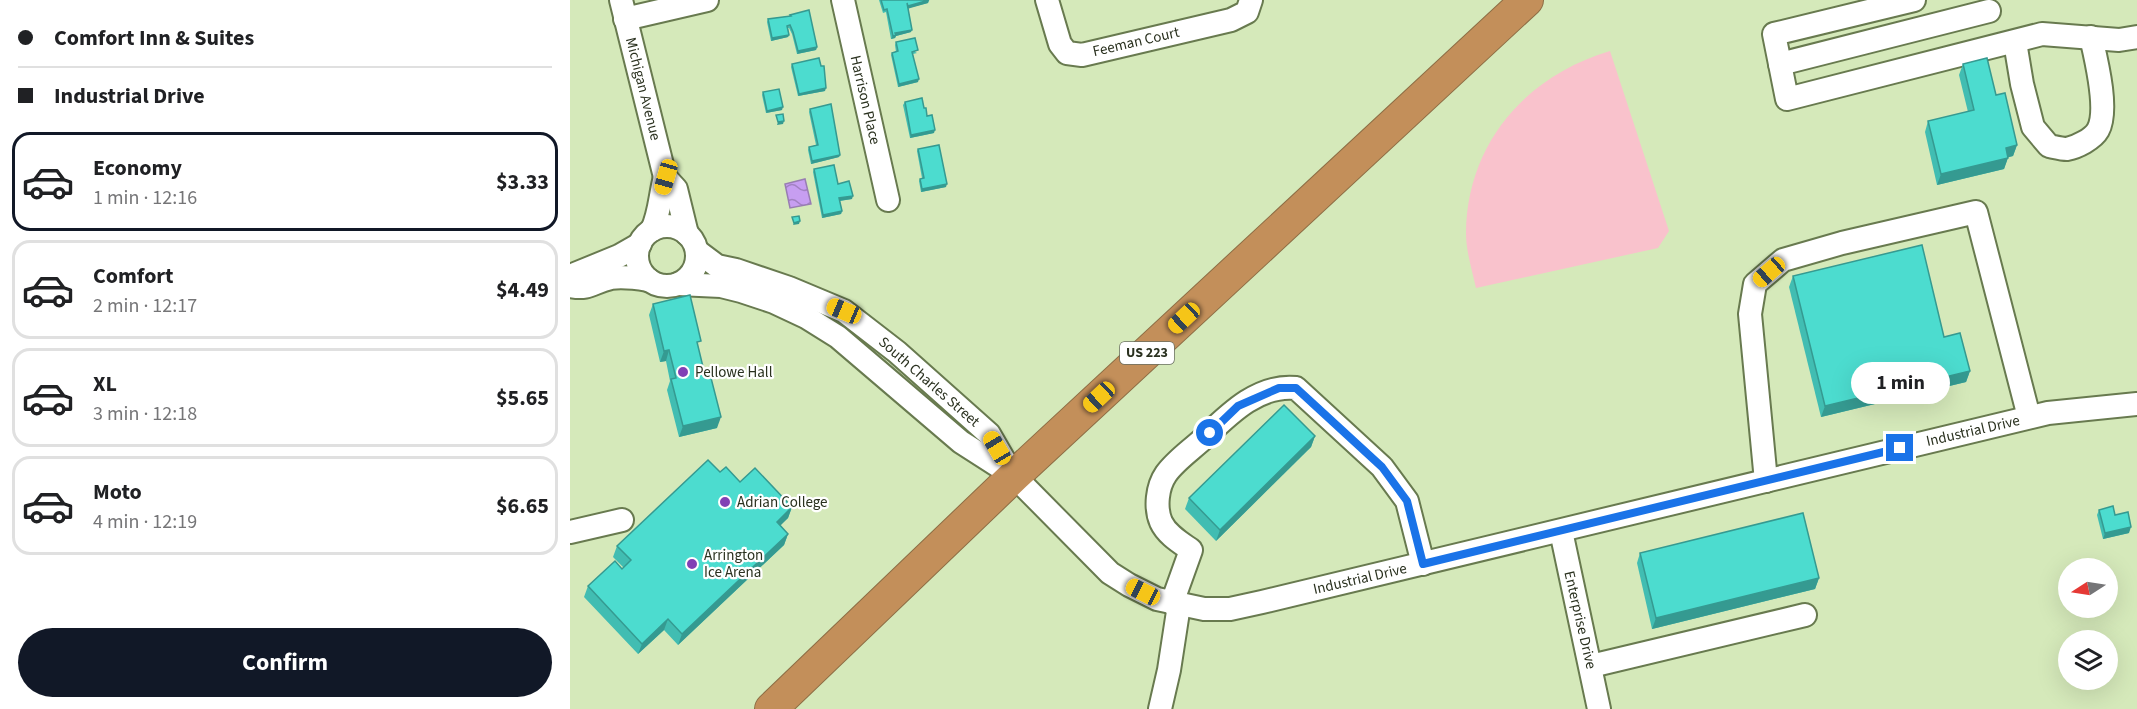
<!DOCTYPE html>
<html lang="en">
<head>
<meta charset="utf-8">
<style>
  :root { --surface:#fff; --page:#f6f6f6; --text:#202124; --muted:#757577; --line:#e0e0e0; --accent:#111827 }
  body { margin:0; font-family:"Source Sans 3",sans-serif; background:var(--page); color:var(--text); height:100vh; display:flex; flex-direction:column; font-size:22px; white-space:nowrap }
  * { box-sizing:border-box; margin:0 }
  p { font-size:20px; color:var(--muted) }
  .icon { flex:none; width:33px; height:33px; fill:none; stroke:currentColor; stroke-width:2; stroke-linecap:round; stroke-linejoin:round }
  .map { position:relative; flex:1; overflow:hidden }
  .details { display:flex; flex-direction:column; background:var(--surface); width:570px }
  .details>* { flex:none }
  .top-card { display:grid; align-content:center; height:132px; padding:0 18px; background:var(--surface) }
  .needle { width:39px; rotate:258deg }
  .tools { position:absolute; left:1488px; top:558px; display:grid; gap:12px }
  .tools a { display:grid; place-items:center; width:60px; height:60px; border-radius:50%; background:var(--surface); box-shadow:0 6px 24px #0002; font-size:30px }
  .end { position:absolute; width:27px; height:27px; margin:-14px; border:8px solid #1a73e8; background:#fff; box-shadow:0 0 0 3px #fff }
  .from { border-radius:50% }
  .bubble { position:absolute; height:42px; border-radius:21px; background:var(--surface); box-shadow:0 6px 24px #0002; font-size:20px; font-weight:700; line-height:42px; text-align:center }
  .car { position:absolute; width:18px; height:36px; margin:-18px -9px; border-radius:8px; box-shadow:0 0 4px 2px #0007; background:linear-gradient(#f5c518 24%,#345 0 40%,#f5c518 0 76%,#345 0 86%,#f5c518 0) }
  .top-card b { display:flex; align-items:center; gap:21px; height:57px; font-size:22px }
  .top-card b+b { border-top:2px solid var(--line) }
  .top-card i { width:15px; height:15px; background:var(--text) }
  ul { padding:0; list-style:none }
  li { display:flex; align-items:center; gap:18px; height:99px; margin:0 12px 9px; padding:0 6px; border:3px solid var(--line); border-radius:18px }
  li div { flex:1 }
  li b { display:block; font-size:22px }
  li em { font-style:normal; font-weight:700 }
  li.selected { border-color:var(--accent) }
  li>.icon { width:54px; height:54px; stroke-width:1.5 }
  .action { display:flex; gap:12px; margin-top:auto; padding:12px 18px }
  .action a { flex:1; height:69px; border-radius:36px; background:var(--accent); color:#fff; font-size:24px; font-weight:700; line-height:69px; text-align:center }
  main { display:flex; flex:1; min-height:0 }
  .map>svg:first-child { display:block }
</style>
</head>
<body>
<main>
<section class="details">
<div class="top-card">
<b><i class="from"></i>Comfort Inn &amp; Suites</b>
<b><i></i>Industrial Drive</b>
</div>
<ul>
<li class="selected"><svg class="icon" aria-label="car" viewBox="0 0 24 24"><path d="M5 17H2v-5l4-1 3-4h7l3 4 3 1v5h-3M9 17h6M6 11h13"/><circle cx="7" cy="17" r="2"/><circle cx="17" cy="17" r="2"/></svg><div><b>Economy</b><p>1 min · 12:16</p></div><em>$3.33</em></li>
<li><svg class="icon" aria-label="car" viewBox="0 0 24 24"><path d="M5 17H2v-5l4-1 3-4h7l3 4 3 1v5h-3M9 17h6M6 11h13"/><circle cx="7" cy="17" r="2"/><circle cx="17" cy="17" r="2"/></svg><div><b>Comfort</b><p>2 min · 12:17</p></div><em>$4.49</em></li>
<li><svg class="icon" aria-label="car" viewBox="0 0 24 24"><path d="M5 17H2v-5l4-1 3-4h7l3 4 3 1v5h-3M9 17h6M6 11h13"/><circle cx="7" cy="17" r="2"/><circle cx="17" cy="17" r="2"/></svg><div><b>XL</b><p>3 min · 12:18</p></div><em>$5.65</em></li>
<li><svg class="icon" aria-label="car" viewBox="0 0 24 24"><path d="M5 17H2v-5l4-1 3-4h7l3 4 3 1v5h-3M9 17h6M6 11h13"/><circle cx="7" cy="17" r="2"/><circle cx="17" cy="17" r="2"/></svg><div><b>Moto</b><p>4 min · 12:19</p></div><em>$6.65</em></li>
</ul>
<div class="action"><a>Confirm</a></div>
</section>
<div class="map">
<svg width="1567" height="709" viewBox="0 0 1567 709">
  <defs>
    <pattern id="water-waves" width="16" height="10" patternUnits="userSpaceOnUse" patternTransform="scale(1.5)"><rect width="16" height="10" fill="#c79ef1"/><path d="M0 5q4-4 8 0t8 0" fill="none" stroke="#a281c3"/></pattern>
  </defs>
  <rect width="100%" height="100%" fill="#d5e9ba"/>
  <!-- grass -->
  <path fill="#f9c2cc" d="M 1040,51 L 1099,231 L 1088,248 L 906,288 C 902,270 896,251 896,233 C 897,143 956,76 1040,51 Z"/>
  <!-- water -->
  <polygon fill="url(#water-waves)" stroke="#987db2" stroke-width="1.5" points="235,179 241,204 220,208 215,184"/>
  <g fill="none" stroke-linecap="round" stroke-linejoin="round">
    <defs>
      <g id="minor">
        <polyline points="51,0 95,177 106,189 117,234"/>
        <polyline points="273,0 318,200"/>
        <polyline points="477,0 490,44 497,53 512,55 661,20 677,12 681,0"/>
        <polyline points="1344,0 1204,34 1217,99 1472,34 1549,40 1567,37"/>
        <polyline points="55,19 137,0"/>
        <path d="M 1445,42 L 1452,84 L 1463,127 L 1479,146 C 1484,147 1492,149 1497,149 C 1507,147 1523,139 1528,130 C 1539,110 1526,59 1521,37"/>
        <polyline points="1210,64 1419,11"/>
        <circle cx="97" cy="256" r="30"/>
        <path d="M 82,230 C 90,213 90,195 95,177"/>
        <polyline points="127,251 147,266 166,270 219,288 274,311 327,352 419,434 441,472"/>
        <polyline points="0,278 5,274 49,256 70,244"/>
        <polyline points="108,284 151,286 171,291 204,302 236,317 268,337 391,442 444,476 540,573 559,585 587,599 634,609 660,609 692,602 1478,413 1567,404"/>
        <path d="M 0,286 C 21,290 22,282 41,278 C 54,276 66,278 79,280"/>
        <polyline points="1196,481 1180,314 1185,284 1213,260 1272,243 1406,212 1459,417"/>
        <polyline points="991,531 1029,709"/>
        <polyline points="0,532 52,520"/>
        <path d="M 602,603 L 621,550 C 611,543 597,535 591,522 C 585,508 587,487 596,474 C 605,461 621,450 633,439 C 658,415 688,384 726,388 L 812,467 L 837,501 L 853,564"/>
        <polyline points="1021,666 1235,615"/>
        <polyline points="590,709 599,670 609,605"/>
      </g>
      <polyline id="highway" points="201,709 444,476 957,0"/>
    </defs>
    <!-- minor casing -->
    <use href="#minor" stroke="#687a4f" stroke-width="26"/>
    <!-- highway casing -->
    <use href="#highway" stroke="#8d6e45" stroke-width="34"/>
    <!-- minor -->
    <use href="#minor" stroke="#fff" stroke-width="22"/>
    <!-- highway -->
    <use href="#highway" stroke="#c38f5a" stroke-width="32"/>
  </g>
  <!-- wall -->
  <g fill="#41bdb2">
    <polygon points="309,0 359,0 358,3 338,8 341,32 326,36 325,38 321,39 316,12 313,13"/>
    <polygon points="220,15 247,47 246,50 227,54 222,34 219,28 218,28 219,35 218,37 201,41 197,22 198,19 220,16"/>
    <polygon points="326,42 347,53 343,54 348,82 328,87 321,55 322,53 326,52 325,45"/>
    <polygon points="222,64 255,91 228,96 221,67"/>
    <polygon points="1393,64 1426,95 1447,145 1443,156 1438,157 1434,169 1367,185 1355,132 1358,121 1398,112 1389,75"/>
    <polygon points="193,92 212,110 196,113 192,95"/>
    <polygon points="335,102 354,108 364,133 340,138 333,105"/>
    <polygon points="240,109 270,155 269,157 241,164 238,150 239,147 246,145 239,112"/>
    <polygon points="348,149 376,187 351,192 349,181 350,179 352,178 347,151"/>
    <polygon points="244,169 268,184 282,199 270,201 272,211 271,214 252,218 243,172"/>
    <polygon points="1223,276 1374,337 1400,371 1396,382 1251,417 1219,287"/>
    <polygon points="83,304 128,349 147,428 109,437 97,390 100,381 96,361 90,362 79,315"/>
    <polygon points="745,436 741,447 646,541 615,509 619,498"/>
    <polygon points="150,472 222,507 218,518 210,525 218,534 214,545 108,645 94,630 68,654 14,597 18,586 54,568 43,557 47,546"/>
    <polygon points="1529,510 1545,515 1559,533 1533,539 1527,515"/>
    <polygon points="1070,553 1249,578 1245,589 1082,629 1067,563"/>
  </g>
  <!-- shaded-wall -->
  <g fill="#359a91">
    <polygon points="359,0 358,3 337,9 338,6"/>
    <polygon points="342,30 341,32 326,36 325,38 321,39 325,33"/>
    <polygon points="219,35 218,37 201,41 202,38"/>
    <polygon points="247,47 246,50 227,54 228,51"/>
    <polygon points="349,79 348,82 328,87 329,84"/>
    <polygon points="256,88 255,91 228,96 229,94"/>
    <polygon points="213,107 212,110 196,113 197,111"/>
    <polygon points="214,121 213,124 207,125 208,122"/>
    <polygon points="365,130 364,133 340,138 341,135"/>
    <polygon points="1447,145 1443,156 1432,159 1436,148"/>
    <polygon points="270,155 269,157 241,164 242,161"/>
    <polygon points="1438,158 1434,169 1367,185 1371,174"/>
    <polygon points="377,184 376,187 351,192 352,189"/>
    <polygon points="283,196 282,199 268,201 269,198"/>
    <polygon points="272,211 271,214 252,218 253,215"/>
    <polygon points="230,221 229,224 223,225 224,223"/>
    <polygon points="99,350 96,361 90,362 94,351"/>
    <polygon points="1400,371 1396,382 1251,417 1255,406"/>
    <polygon points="151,417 147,428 109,437 113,426"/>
    <polygon points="745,436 741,447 646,541 650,530"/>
    <polygon points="222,507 218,518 203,533 207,522"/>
    <polygon points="1561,527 1559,533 1533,539 1535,533"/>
    <polygon points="218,534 214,545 108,645 112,634"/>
    <polygon points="1249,578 1245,589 1082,629 1086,618"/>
    <polygon points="98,619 94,630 68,654 72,644"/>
  </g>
  <!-- building -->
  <g fill="#4cdccf" stroke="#359a91" stroke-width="1.5">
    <polygon points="311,0 359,0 338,6 337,3 342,30 325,33 326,35 323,36 317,9 314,10"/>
    <polygon points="239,10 247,47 228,51 223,32 220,25 217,26 219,35 202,38 198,19 221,16 220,15"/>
    <polygon points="345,38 348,50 342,52 349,79 329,84 322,53 328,51 326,42"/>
    <polygon points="249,58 251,66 254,66 256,88 229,94 222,64"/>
    <polygon points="1417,58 1426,95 1435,93 1447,145 1436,148 1438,158 1371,174 1358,121 1404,110 1393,64"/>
    <polygon points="209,89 213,107 197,111 193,92"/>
    <polygon points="352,98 354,108 356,108 357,116 362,115 365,130 341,135 335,102"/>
    <polygon points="261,104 270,155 242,161 239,147 248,145 240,109"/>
    <polygon points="213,114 214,121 208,122 206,115"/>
    <polygon points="369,145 377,184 352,189 350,179 354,178 348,149"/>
    <polygon points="264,165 268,184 279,181 283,196 269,198 272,211 253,215 244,169"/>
    <polygon points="229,216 230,221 224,223 222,217"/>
    <polygon points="1352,245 1374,337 1390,333 1400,371 1255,406 1223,276"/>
    <polygon points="120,295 131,341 127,342 134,371 139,370 151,417 113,426 101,379 106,378 99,350 94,351 83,304"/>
    <polygon points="714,405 745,436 650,530 619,498"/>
    <polygon points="138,460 150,472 156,467 170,482 185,468 222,507 207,522 218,534 112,634 98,619 72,644 18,586 45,561 52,569 61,560 47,546"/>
    <polygon points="1543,506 1545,515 1558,512 1561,527 1535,533 1529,510"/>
    <polygon points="1233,513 1249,578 1086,618 1070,553"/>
  </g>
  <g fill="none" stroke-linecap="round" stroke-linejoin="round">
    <!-- route -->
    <polyline stroke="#1a73e8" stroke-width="8" points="640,433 668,406 709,388 726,388 812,467 837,501 853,564 1330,448"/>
  </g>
  <!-- markers -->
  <g fill="#8140b5" stroke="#fff" stroke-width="2">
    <circle cx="113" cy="372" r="6"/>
    <circle cx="155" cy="502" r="6"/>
    <circle cx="122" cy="564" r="6"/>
  </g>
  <g text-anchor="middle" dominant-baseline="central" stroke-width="4.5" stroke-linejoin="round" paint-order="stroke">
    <!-- shield labels -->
    <rect fill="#fff" stroke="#6a6f62" stroke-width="1.5" x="550" y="342" width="54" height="22" rx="4.5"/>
    <g font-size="14" font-weight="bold" fill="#2a311f">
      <text x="577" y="353">US 223</text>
    </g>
    <!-- street labels -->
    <g font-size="15" fill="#2a311f" stroke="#fff">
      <text transform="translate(566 42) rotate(-13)">Feeman Court</text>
      <text transform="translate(73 89) rotate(76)">Michigan Avenue</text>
      <text transform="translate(295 100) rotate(77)">Harrison Place</text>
      <text transform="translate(359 382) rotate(41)">South Charles Street</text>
      <text transform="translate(1403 431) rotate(-13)">Industrial Drive</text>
      <text transform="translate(790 579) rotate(-13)">Industrial Drive</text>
      <text transform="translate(1010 620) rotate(77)">Enterprise Drive</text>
    </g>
    <!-- poi labels -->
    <g font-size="15" fill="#2a311f" stroke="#fff" text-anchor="start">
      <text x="125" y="372">Pellowe Hall</text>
      <text x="167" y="502">Adrian College</text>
      <text x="134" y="555">Arrington<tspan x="134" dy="17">Ice Arena</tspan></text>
    </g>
  </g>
</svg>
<div class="tools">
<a><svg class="needle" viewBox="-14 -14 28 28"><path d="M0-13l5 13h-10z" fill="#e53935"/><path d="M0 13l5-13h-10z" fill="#757577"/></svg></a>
<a><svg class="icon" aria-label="layers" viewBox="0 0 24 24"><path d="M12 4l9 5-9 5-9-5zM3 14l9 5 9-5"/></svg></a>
</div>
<i class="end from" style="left:640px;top:433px"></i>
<i class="end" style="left:1330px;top:448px"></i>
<div class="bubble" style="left:1281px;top:362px;width:99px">1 min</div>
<i class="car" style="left:96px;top:177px;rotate:196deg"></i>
<i class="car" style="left:1199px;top:272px;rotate:229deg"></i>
<i class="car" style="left:274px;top:311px;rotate:293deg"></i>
<i class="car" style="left:614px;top:318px;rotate:227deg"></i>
<i class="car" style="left:529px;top:397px;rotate:227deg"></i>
<i class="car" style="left:427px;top:448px;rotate:329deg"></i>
<i class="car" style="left:573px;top:592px;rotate:297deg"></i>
</div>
</main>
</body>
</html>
